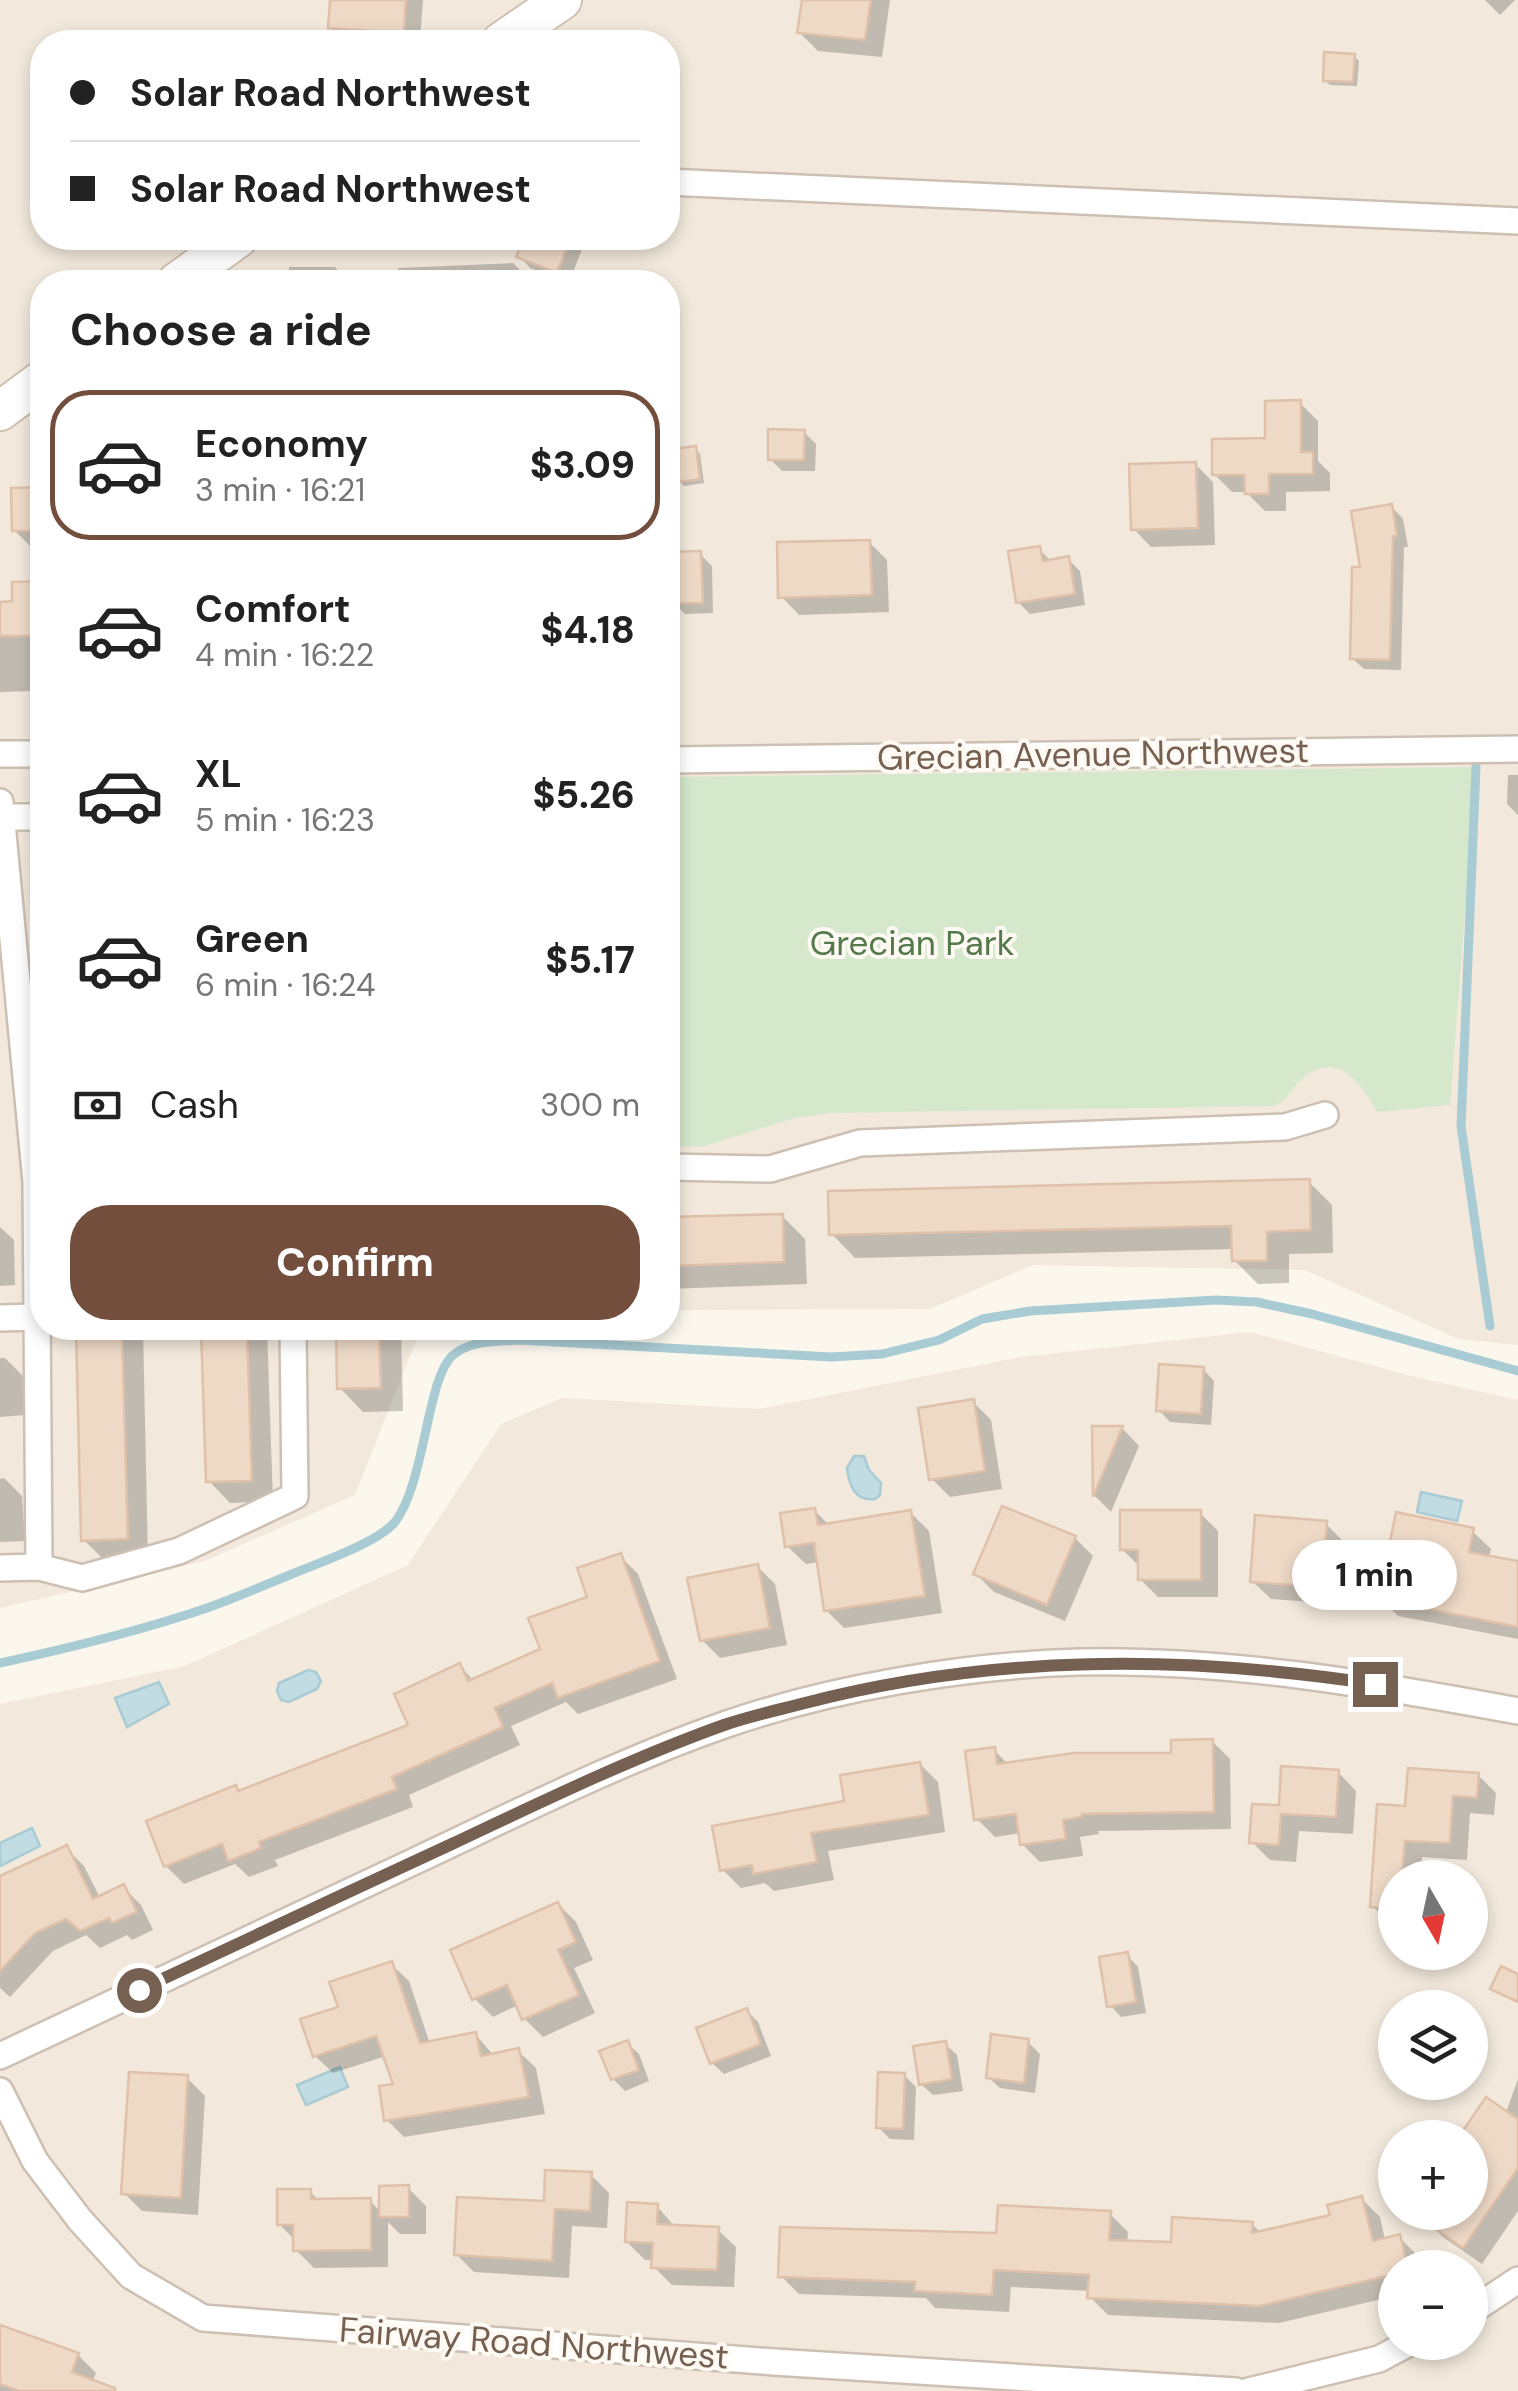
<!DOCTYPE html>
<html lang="en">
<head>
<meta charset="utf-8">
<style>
  :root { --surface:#fff; --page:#f6f6f6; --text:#222; --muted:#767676; --line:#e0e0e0; --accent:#744e3d }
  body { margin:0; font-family:"DM Sans",sans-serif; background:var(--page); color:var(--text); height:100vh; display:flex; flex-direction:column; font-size:38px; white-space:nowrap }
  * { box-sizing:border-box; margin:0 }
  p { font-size:32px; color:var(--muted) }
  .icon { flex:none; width:55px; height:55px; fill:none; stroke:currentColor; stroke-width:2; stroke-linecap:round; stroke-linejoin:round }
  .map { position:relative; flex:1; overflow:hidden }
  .sheet { position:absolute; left:30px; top:270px; width:650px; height:1070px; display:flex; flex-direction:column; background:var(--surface); border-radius:40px; box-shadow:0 5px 15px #0003 }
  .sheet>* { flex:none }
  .top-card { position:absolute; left:30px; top:30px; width:650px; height:220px; border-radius:40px; box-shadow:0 5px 15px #0003; display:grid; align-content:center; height:220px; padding:0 40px; background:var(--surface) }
  .needle { width:65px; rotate:171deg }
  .fabs { position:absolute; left:1378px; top:1860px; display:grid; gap:20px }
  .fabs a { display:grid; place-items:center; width:110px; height:110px; border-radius:50%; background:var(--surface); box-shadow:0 5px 15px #0003; font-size:50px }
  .end { position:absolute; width:45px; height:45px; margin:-22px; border:12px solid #756051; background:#fff; box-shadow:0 0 0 5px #fff }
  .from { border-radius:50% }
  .bubble { position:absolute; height:70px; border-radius:35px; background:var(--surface); box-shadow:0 5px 15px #0003; font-size:32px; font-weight:800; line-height:70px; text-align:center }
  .top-card b { display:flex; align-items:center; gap:35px; height:95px; font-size:38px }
  .top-card b+b { border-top:2px solid var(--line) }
  .top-card i { width:25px; height:25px; background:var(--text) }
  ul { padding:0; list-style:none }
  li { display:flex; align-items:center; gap:30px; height:150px; margin:0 20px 15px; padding:0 20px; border:5px solid transparent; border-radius:40px }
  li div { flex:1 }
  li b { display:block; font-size:38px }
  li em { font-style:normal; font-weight:800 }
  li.current { border-color:var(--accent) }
  li>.icon { width:90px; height:90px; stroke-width:1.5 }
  h2 { padding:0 40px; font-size:45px; line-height:120px }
  .pay { display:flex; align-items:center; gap:25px; height:110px; padding:0 40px; font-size:38px }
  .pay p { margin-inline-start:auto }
  .action { display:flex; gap:20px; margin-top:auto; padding:20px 40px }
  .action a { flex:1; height:115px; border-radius:40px; background:var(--accent); color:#fff; font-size:40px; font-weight:800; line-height:115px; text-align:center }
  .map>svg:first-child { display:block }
</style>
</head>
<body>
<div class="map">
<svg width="1518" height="2391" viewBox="0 0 1518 2391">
  <rect width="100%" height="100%" fill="#fbf7ed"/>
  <!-- residential -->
  <g fill="#f2e9dc" fill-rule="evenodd">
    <path d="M 0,0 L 1518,0 L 1518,1345 L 1458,1339 L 1305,1270 L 1033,1265 L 930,1309 L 668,1310 L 668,282 L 42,282 L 42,1328 L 426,1328 L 418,1336 L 355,1495 L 205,1561 L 0,1608 ZM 42,42 L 668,42 L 668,238 L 42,238 Z"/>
    <path d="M 1250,1332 L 1411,1376 L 1518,1400 L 1518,2391 L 0,2391 L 0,1704 L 185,1666 L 408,1565 L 501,1424 L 562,1398 L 759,1409 L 1021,1357 ZM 1395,1878 L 1470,1878 L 1470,1952 L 1395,1952 ZM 1395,2008 L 1470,2008 L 1470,2082 L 1395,2082 ZM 1395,2138 L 1470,2138 L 1470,2212 L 1395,2212 ZM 1395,2268 L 1470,2268 L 1470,2342 L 1395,2342 Z"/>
  </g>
  <!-- green -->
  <path fill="#d5e8cc" d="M 1476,767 L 1450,1105 L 1377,1112 C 1361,1083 1337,1048 1302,1079 C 1291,1089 1287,1102 1273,1106 L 831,1113 L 795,1118 L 701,1147 L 668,1146 L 668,777 Z"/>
  <!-- water -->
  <g fill="#c2dce4" stroke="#a9cbd4" stroke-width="2.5">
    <path d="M 854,1456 L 864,1456 L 869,1470 L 881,1483 L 880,1495 L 875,1499 C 855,1502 849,1485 847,1468 Z"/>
    <polygon points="1421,1492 1462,1501 1457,1521 1417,1512"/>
    <polygon points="308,1670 316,1672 321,1681 317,1689 289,1702 281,1700 277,1691 279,1683"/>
    <polygon points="159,1682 169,1704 127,1727 115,1698"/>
    <polygon points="32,1828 40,1846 0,1866 0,1843"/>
    <polygon points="340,2067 348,2087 306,2105 297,2085"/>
  </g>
  <!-- shadow -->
  <g fill="#0003">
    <polygon points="332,0 423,0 420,42 345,42 330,27"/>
    <polygon points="805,0 890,0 882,57 818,51 800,33"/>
    <polygon points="1485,0 1515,0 1500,15"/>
    <polygon points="1354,56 1359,61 1357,86 1330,85 1325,80"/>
    <polygon points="668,137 672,142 679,176 668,178"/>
    <polygon points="526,238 581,238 585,242 569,282 530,268 519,256"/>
    <polygon points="513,263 532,282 398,282 398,268"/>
    <polygon points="289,267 335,267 347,282 289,282"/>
    <polygon points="1300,403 1318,421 1318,461 1330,473 1330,491 1286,492 1286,511 1265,511 1246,492 1232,492 1214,474 1268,441"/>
    <polygon points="804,432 816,444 815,471 782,471 770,459"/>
    <polygon points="695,448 700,454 704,483 684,486 679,481"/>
    <polygon points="1195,464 1213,482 1215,545 1151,547 1133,528"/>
    <polygon points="14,490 42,490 42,548 32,548 14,530"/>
    <polygon points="1392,507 1403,519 1408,547 1404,547 1401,670 1364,669 1352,658 1363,569"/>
    <polygon points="869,542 887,560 889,612 799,615 781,596"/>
    <polygon points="1039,549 1052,562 1068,559 1080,571 1085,605 1030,614 1018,602"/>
    <polygon points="668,554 700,554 712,566 713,613 685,614 679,608 668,609"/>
    <polygon points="14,584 42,584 42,652 34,653 35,691 0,692 0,604 14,604"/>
    <polygon points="1508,775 1518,775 1518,815 1507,804"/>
    <polygon points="1309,1182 1332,1205 1333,1253 1289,1254 1289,1283 1258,1284 1234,1260 1234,1249 855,1258 832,1234"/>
    <polygon points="782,1216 805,1239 807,1284 668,1289 668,1220"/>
    <polygon points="0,1227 14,1240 15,1285 0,1286"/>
    <polygon points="79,1328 143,1328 148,1560 105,1561 84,1540"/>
    <polygon points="203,1328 267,1328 273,1501 230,1503 209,1481"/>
    <polygon points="338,1328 401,1328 403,1411 363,1412 340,1388"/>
    <polygon points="0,1358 5,1358 23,1376 24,1415 0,1417"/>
    <polygon points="1203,1369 1214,1381 1211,1425 1170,1422 1159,1410"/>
    <polygon points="973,1402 991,1420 1002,1489 950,1497 932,1479"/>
    <polygon points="1095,1428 1122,1428 1139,1446 1111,1512 1095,1496"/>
    <polygon points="4,1478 22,1496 25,1541 0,1542 0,1479"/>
    <polygon points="814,1510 830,1526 911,1513 929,1531 942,1613 844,1628 826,1610 819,1562 806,1564 787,1546"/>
    <polygon points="1200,1513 1218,1531 1218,1597 1158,1597 1140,1579 1140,1567 1122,1549"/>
    <polygon points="1326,1524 1344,1542 1339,1604 1271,1599 1252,1581"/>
    <polygon points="1472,1531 1491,1549 1489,1558 1518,1563 1518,1639 1398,1616 1380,1598"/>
    <polygon points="1075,1538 1093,1556 1065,1621 994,1592 976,1574"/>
    <polygon points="620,1556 638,1574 677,1679 578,1714 566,1702 511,1726 520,1745 409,1795 413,1807 275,1860 278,1866 249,1877 235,1864 184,1884 166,1866 235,1788 240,1793 411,1726 460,1666 474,1681 543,1650 590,1598"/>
    <polygon points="757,1566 775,1584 787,1645 720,1658 702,1640"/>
    <polygon points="1212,1741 1230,1759 1231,1829 1098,1831 1099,1834 1080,1837 1083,1856 1040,1862 1022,1844 1021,1833 995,1837 977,1819 994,1750 1009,1765 1174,1755"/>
    <polygon points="920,1764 938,1782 945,1832 828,1851 834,1880 774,1891 765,1883 741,1888 723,1870"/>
    <polygon points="1338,1772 1356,1791 1353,1834 1299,1831 1296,1862 1270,1860 1252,1842 1281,1808"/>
    <polygon points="1478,1775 1496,1793 1494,1815 1470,1813 1467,1860 1422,1857 1420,1878 1395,1878 1395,1924 1391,1924 1372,1906 1407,1809"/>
    <polygon points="66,1848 84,1866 100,1898 123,1887 141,1905 153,1930 132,1940 127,1935 100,1948 86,1935 53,1951 10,1997 0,1988 0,1879"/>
    <polygon points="558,1904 576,1922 593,1960 574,1968 595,2013 543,2037 525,2019 518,2005 493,2017 475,1999 453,1952"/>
    <polygon points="1127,1955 1138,1967 1146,2013 1121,2017 1110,2005"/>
    <polygon points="391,1964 409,1981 430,2044 476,2035 494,2056 518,2051 536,2068 545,2114 404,2137 387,2120 396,2086 386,2056 333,2073 315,2056 341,2008"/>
    <polygon points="747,2011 758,2022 771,2056 724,2074 712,2063"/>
    <polygon points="1028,2042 1040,2054 1035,2093 1000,2088 988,2077"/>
    <polygon points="627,2043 639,2054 649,2081 625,2091 613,2079"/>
    <polygon points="945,2044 957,2055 963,2091 933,2095 921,2084"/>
    <polygon points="904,2075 916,2087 914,2140 890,2139 878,2127"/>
    <polygon points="187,2078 205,2096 198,2215 142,2211 124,2193"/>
    <polygon points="1518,2079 1518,2211 1482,2264 1443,2237 1425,2219 1470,2212"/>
    <polygon points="591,2175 609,2193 607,2228 572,2226 569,2278 474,2272 456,2254"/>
    <polygon points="408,2188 426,2206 426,2234 400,2234 388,2222 388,2267 314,2268 296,2250 296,2241 279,2224 310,2192 320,2201 370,2201 382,2213"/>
    <polygon points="1362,2199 1380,2217 1385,2240 1399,2237 1417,2255 1420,2268 1395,2268 1395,2296 1279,2323 1108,2315 1090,2297 1090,2291 1011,2287 1009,2312 935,2308 926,2298 799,2294 781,2276 1110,2214 1128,2232 1127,2244 1173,2245 1252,2224 1262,2234 1333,2217"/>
    <polygon points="657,2206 675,2227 717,2229 736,2247 734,2287 672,2285 654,2267 654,2260 645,2260 627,2242"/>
    <polygon points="0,2328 78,2355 96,2373 92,2382 111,2391 0,2391"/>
  </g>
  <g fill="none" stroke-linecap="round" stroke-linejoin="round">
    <!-- stream -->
    <g stroke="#a9cbd4" stroke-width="9">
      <polyline points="1476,767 1461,1126 1490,1326"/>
      <path d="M 0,1663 C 70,1648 140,1631 207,1608 C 241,1596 274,1581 307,1568 C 330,1559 380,1540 395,1522 C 425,1483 427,1379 452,1356 C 470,1340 496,1342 518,1340 L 831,1357 L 882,1354 L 939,1340 L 982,1319 L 1030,1311 L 1216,1300 L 1257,1302 L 1312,1314 L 1518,1371"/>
    </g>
  </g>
  <!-- building -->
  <g fill="#eed9c7" stroke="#dfc1a9" stroke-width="2.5">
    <polygon points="330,0 406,0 404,33 328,28"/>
    <polygon points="802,0 871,0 865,40 797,33"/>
    <polygon points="1324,52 1355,54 1353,82 1323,81"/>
    <polygon points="524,238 571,238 557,273 516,257"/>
    <polygon points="1301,400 1301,452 1313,452 1313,474 1269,474 1269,494 1245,494 1244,475 1212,475 1212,439 1265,438 1265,401"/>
    <polygon points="768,429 805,430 804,460 768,460"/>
    <polygon points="696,446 700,479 677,482 673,449"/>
    <polygon points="1196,462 1198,528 1131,530 1129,464"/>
    <polygon points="42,487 42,531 12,531 11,488"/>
    <polygon points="1392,504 1397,536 1393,536 1390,660 1350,659 1352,567 1360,567 1351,511"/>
    <polygon points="870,540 872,595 778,598 777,542"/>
    <polygon points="1040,546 1043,561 1069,556 1075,594 1016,603 1008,551"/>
    <polygon points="701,551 703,603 670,603 669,552"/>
    <polygon points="42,581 42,636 0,636 0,602 12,601 12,582"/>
    <polygon points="1310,1179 1311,1230 1267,1232 1267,1261 1232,1261 1231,1226 829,1235 828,1191"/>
    <polygon points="783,1214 784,1262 668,1266 668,1217"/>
    <polygon points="76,1328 122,1328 128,1539 81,1541"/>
    <polygon points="201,1328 247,1328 252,1481 206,1482"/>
    <polygon points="336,1328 379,1328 381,1388 337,1389"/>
    <polygon points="1159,1364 1204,1367 1201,1414 1156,1411"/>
    <polygon points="974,1399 985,1471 929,1480 918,1408"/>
    <polygon points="1092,1426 1123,1426 1093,1497"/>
    <polygon points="1002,1506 1076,1536 1047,1605 973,1574"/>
    <polygon points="815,1508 818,1525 911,1510 925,1596 824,1611 814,1543 785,1547 780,1513"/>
    <polygon points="1120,1510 1201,1510 1201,1580 1138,1580 1138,1550 1120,1550"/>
    <polygon points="1396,1512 1474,1528 1469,1552 1518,1561 1518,1627 1378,1599"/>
    <polygon points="1255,1515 1327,1521 1322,1587 1250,1582"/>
    <polygon points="621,1553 660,1661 558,1698 552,1683 495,1708 503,1727 392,1777 397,1789 259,1842 261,1848 228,1861 222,1844 164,1867 146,1821 236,1785 238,1791 408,1725 394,1694 460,1663 468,1681 540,1649 528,1618 587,1597 577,1568"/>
    <polygon points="758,1564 770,1628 700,1641 687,1578"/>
    <polygon points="1213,1739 1214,1812 1082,1814 1082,1817 1063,1820 1066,1839 1020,1845 1016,1814 974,1820 965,1751 995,1747 997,1764 1074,1753 1171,1753 1171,1740"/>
    <polygon points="920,1762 929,1815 811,1833 817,1862 753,1874 752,1865 720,1871 712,1826 844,1801 840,1775"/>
    <polygon points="1281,1766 1339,1770 1336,1817 1281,1814 1279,1845 1249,1843 1252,1804 1279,1805"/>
    <polygon points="1408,1768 1479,1773 1477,1798 1453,1796 1450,1843 1405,1841 1402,1878 1395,1878 1395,1909 1370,1907 1377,1804 1405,1806"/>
    <polygon points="67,1845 93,1899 124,1884 137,1912 112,1923 109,1918 80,1931 66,1919 35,1933 0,1971 0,1876"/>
    <polygon points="558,1902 576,1942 558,1950 579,1995 522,2020 507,1985 472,2000 450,1950"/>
    <polygon points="1128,1952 1136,2002 1107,2007 1099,1957"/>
    <polygon points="392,1961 420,2043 476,2032 481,2056 519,2048 529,2097 384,2121 379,2086 393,2084 376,2036 313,2057 300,2019 338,2007 329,1982"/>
    <polygon points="1501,1966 1518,1974 1518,2002 1490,1989"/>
    <polygon points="747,2008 761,2044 710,2064 696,2028"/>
    <polygon points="991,2034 1029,2039 1024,2083 986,2078"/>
    <polygon points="628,2040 639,2070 611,2080 599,2051"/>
    <polygon points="946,2041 952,2079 919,2085 913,2046"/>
    <polygon points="129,2072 188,2075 181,2198 121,2194"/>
    <polygon points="878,2072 905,2073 903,2129 876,2128"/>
    <polygon points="1486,2097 1518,2119 1518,2168 1463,2248 1412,2212 1470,2212 1470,2138 1458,2138"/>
    <polygon points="545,2170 592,2172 590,2211 555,2209 552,2261 454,2255 457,2197 544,2201"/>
    <polygon points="409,2185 409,2217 379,2217 379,2186"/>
    <polygon points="277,2189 311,2189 311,2199 371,2198 371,2250 293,2251 293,2225 277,2225"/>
    <polygon points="1362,2196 1373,2241 1400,2234 1408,2268 1395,2268 1395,2274 1260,2306 1087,2298 1089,2275 994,2270 992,2295 914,2291 915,2282 778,2277 780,2227 996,2233 998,2205 1111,2211 1109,2240 1171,2242 1172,2217 1253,2222 1252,2233 1330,2215 1327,2205"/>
    <polygon points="627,2202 658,2204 657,2224 719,2227 717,2270 651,2268 653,2243 625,2242"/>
    <polygon points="0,2325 79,2353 72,2372 115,2388 115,2391 19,2391 0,2384"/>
  </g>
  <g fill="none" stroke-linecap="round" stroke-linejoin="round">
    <defs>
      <g id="street">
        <polyline points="668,182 1518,221"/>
        <polyline points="0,754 42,754"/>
        <polyline points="668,760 1518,749"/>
        <polyline points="0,802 36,1182 39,1567"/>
        <polyline points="2,817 42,817"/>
        <polyline points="668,1167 770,1169 860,1143 1285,1127 1325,1115"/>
        <polyline points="0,1318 36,1317"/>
        <polyline points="0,1568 39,1567 82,1578 179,1551 295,1496 293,1328"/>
        <path d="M 0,2056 C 138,1991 276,1925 415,1861 C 517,1813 618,1762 724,1725 C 830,1688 967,1665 1079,1662 C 1228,1659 1372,1684 1518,1711"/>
        <polyline points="0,2091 35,2161 80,2220 131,2276 203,2318 774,2362 1236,2391"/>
        <polyline points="1470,2312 1518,2280"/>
        <polyline points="1249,2391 1379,2359 1411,2342"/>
      </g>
      <g id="secondary">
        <polyline points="501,42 562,0"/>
        <polyline points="177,282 238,238"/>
        <polyline points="0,411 42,380"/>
      </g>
    </defs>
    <!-- street casing -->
    <use href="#street" stroke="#cdc0b3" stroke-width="30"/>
    <!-- secondary casing -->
    <use href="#secondary" stroke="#cfc1b1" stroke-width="42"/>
    <!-- street -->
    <use href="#street" stroke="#fff" stroke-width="25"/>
    <!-- secondary -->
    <use href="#secondary" stroke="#fff" stroke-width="38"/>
  </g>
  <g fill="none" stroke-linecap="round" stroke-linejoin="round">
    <!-- route -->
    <path stroke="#756051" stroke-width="12" d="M 139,1990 C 244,1940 349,1892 454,1843 C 543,1801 632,1758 724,1725 C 750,1716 778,1710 805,1703 C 994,1654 1182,1655 1375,1684"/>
  </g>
  <g text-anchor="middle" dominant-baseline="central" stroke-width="8" stroke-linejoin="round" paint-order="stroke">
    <!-- street labels -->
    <g font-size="35" fill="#756051" stroke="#fefaf3">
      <text transform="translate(1093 754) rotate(-1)">Grecian Avenue Northwest</text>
      <text transform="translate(534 2343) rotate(4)">Fairway Road Northwest</text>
    </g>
    <!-- park labels -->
    <g font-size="35" fill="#54794a" stroke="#fefaf3">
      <text x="912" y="943">Grecian Park</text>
    </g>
  </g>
</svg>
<div class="fabs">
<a><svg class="needle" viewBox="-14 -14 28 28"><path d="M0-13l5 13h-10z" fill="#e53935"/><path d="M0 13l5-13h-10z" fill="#767676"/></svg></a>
<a><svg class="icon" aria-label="layers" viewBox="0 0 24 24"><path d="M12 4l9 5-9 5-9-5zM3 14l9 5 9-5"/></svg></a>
<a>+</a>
<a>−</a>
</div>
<i class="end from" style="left:139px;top:1990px"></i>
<i class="end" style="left:1375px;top:1684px"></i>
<div class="bubble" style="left:1292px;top:1540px;width:165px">1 min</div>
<div class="top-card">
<b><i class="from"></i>Solar Road Northwest</b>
<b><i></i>Solar Road Northwest</b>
</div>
<section class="sheet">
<h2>Choose a ride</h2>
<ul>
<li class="current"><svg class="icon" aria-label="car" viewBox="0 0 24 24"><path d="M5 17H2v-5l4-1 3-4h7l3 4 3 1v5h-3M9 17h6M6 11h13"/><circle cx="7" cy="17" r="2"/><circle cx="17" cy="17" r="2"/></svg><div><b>Economy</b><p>3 min · 16:21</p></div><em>$3.09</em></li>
<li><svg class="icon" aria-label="car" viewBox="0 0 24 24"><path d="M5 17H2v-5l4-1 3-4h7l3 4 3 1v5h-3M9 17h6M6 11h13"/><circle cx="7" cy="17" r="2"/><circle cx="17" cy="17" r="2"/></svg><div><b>Comfort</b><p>4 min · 16:22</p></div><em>$4.18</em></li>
<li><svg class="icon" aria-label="car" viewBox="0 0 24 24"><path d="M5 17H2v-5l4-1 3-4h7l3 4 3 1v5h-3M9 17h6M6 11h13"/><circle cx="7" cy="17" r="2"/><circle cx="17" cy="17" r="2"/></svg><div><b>XL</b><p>5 min · 16:23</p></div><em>$5.26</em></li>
<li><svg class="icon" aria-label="car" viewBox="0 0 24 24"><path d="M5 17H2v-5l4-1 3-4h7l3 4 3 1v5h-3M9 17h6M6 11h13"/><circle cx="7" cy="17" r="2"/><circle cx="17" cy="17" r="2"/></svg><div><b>Green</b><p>6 min · 16:24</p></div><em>$5.17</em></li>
</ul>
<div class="pay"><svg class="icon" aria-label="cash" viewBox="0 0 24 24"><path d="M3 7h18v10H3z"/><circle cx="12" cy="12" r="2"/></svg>Cash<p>300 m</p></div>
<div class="action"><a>Confirm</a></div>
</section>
</div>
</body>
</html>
